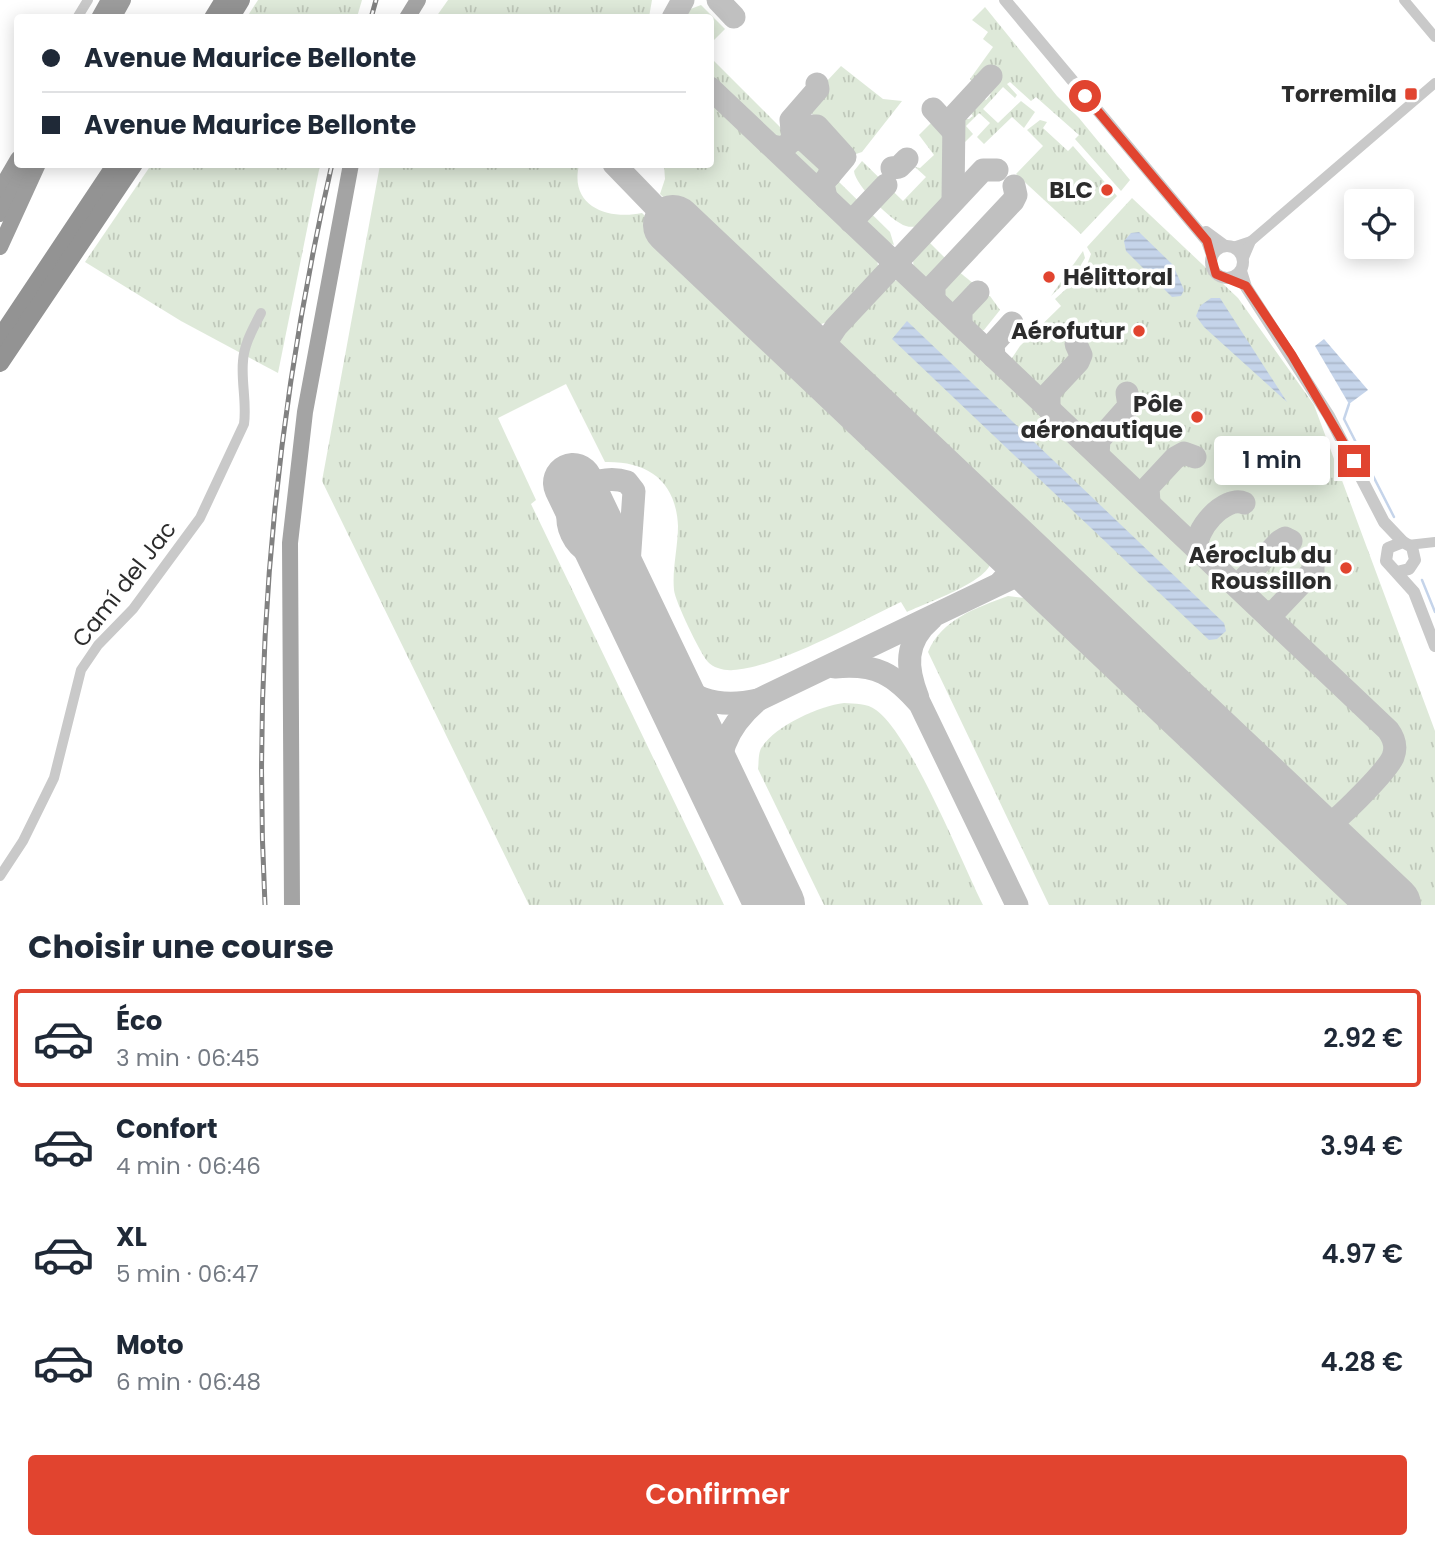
<!DOCTYPE html>
<html lang="fr">
<head>
<meta charset="utf-8">
<style>
  :root { --surface:#fff; --page:#f2f2f3; --text:#1f2937; --muted:#747a83; --line:#e0e1e3; --accent:#e1442f }
  body { margin:0; font-family:Poppins,sans-serif; background:var(--page); color:var(--text); height:100vh; display:flex; flex-direction:column; font-size:26px; white-space:nowrap }
  * { box-sizing:border-box; margin:0 }
  p { font-size:23px; color:var(--muted) }
  .icon { flex:none; width:38px; height:38px; fill:none; stroke:currentColor; stroke-width:2; stroke-linecap:round; stroke-linejoin:round }
  .map { position:relative; height:905px; overflow:hidden }
  .sheet { display:flex; flex-direction:column; background:var(--surface); flex:1 }
  .sheet>* { flex:none }
  .hud { position:absolute; left:14px; top:14px; width:700px; height:154px; border-radius:7px; box-shadow:0 4px 18px #0003; display:grid; align-content:center; height:154px; padding:0 28px; background:var(--surface) }
  .fabs { position:absolute; left:1344px; top:189px; display:grid; gap:14px }
  .fabs a { display:grid; place-items:center; width:70px; height:70px; border-radius:7px; background:var(--surface); box-shadow:0 4px 18px #0003; font-size:35px }
  .end { position:absolute; width:32px; height:32px; margin:-16px; border:9px solid #e1442f; background:#fff; box-shadow:0 0 0 4px #fff }
  .from { border-radius:50% }
  .bubble { position:absolute; height:49px; border-radius:7px; background:var(--surface); box-shadow:0 4px 18px #0003; font-size:23px; font-weight:600; line-height:49px; text-align:center }
  .hud b { display:flex; align-items:center; gap:24px; height:66px; font-size:26px }
  .hud b+b { border-top:2px solid var(--line) }
  .hud i { width:18px; height:18px; background:var(--text) }
  ul { padding:0; list-style:none }
  li { display:flex; align-items:center; gap:21px; height:98px; margin:0 14px 10px; padding:0 14px; border:4px solid transparent; border-radius:7px }
  li div { flex:1 }
  li b { display:block; font-size:26px }
  li em { font-style:normal; font-weight:600 }
  li.current { border-color:var(--accent) }
  li>.icon { width:63px; height:63px; stroke-width:1.5 }
  h2 { padding:0 28px; font-size:32px; line-height:84px }
  .primary-button { display:flex; gap:14px; margin-top:auto; padding:14px 28px }
  .primary-button a { flex:1; height:80px; border-radius:7px; background:var(--accent); color:#fff; font-size:28px; font-weight:600; line-height:80px; text-align:center }
  .map>svg:first-child { display:block }
</style>
</head>
<body>
<div class="map">
<svg width="1435" height="905" viewBox="0 0 1435 905">
  <defs>
    <pattern id="grass-tufts" width="24" height="20" patternUnits="userSpaceOnUse" patternTransform="scale(1.75)"><rect width="24" height="20" fill="#dee9d9"/><path d="M3 7l-1-3M5 7V3M7 7l1-3M15 17l-1-3M17 17v-4M19 17l1-3" fill="none" stroke="#bfc8ba"/></pattern>
    <pattern id="water-rules" width="6" height="5" patternUnits="userSpaceOnUse" patternTransform="scale(1.75)"><rect width="6" height="5" fill="#c5d4ea"/><path d="M0 2.5h6" fill="none" stroke="#a9b6c9"/></pattern>
  </defs>
  <rect width="100%" height="100%" fill="#fff"/>
  <!-- grass -->
  <g fill="url(#grass-tufts)">
    <polygon points="258,0 362,0 357,17 247,17"/>
    <polygon points="448,0 652,0 649,17 436,17"/>
    <polygon points="701,5 725,29 712,42 710,18 685,17 688,10"/>
    <polygon points="985,7 1057,96 1079,118 1130,180 1121,191 1075,139 1079,135 1036,97 1031,101 1010,82 1007,84 1017,95 1015,98 1003,87 983,109 998,123 1021,101 1035,112 1024,128 1012,117 984,144 977,137 990,123 979,113 966,126 973,134 962,145 961,184 959,119 969,119 973,116 969,111 981,96 986,100 991,94 984,90 994,79 989,75 978,87 970,79 993,47 983,39 988,32 972,20"/>
    <polygon points="711,58 787,134 783,141 776,140 711,79"/>
    <polygon points="841,66 883,99 902,101 862,152 856,154 809,111 829,88 827,81"/>
    <path d="M 711,97 L 876,254 L 878,266 L 874,277 C 851,301 831,338 794,321 L 660,194 L 665,179 L 664,165 L 710,164 Z"/>
    <path d="M 937,117 L 945,124 L 949,196 L 922,225 C 917,226 912,228 906,226 C 892,222 855,185 854,171 L 862,161 L 903,201 L 926,177 L 915,167 L 920,168 L 934,155 L 919,135 Z"/>
    <polygon points="1040,120 1047,122 1043,128 1068,151 1073,146 1117,196 1081,234 1016,174 1043,146 1027,130"/>
    <polygon points="810,133 817,135 837,154 833,161 807,135"/>
    <polygon points="796,146 803,147 823,167 822,174 814,176 793,157"/>
    <polygon points="151,165 320,165 278,373 181,321 85,262"/>
    <path d="M 380,165 L 579,165 C 569,207 609,220 642,213 L 984,536 C 988,544 993,553 991,562 C 987,582 926,603 907,612 L 901,602 C 861,621 774,669 733,670 C 726,671 713,668 708,662 C 700,653 675,601 674,590 C 672,569 678,547 678,526 C 676,481 648,461 605,462 L 566,384 L 498,418 L 536,500 L 531,504 L 724,905 L 529,905 L 322,481 Z"/>
    <polygon points="833,180 837,180 890,232 894,245 881,240 828,189"/>
    <path d="M 1132,198 L 1238,298 L 1314,405 L 1435,731 L 1435,905 L 1411,905 L 1347,844 L 1342,834 L 1343,823 C 1367,798 1417,763 1391,726 L 1010,361 L 1020,346 L 1061,306 L 1055,299 L 1084,273 L 1091,254 L 1087,247 Z"/>
    <path d="M 928,241 L 947,260 L 927,281 C 913,276 911,263 915,250 Z"/>
    <polygon points="1083,251 1085,258 1078,270 1051,296"/>
    <polygon points="958,271 974,284 954,306 939,295 939,290"/>
    <path d="M 897,280 L 909,284 L 1385,738 L 1385,759 L 1334,814 L 1322,816 L 1315,814 L 849,373 C 843,363 837,355 839,343 C 841,326 881,284 897,280 Z"/>
    <polygon points="983,296 990,296 1000,310 984,330 979,331 966,321 966,316"/>
    <path d="M 1008,596 L 1042,600 L 1058,607 L 1372,905 L 1049,905 L 928,652 C 942,619 976,608 1008,596 Z"/>
    <path d="M 844,703 C 855,704 867,703 876,710 C 911,735 961,861 983,905 L 824,905 L 758,769 C 759,762 758,752 762,747 C 776,725 820,706 844,703 Z"/>
  </g>
  <!-- water -->
  <g fill="url(#water-rules)">
    <polygon points="1139,232 1173,265 1184,290 1181,296 1172,297 1126,251 1124,241 1131,233"/>
    <polygon points="1211,298 1220,298 1287,402 1204,327 1196,316 1200,306"/>
    <polygon points="907,321 1224,623 1226,631 1217,639 1209,640 892,339"/>
    <polygon points="1324,339 1368,390 1349,404 1315,346"/>
  </g>
  <g fill="none" stroke-linecap="round" stroke-linejoin="round">
    <!-- stream -->
    <g stroke="#c5d4ea" stroke-width="2.5">
      <polyline points="1349,404 1344,419 1394,517"/>
      <polyline points="1422,580 1435,612"/>
    </g>
    <!-- taxiway -->
    <g stroke="#c0c0c0" stroke-width="23">
      <polyline points="718,0 734,17"/>
      <polyline points="673,18 683,0"/>
      <path d="M 710,88 L 1388,730 C 1394,738 1397,747 1393,757 C 1387,771 1335,824 1322,829 L 1299,818"/>
      <polyline points="933,109 953,131"/>
      <polyline points="792,129 830,164 830,175"/>
      <polyline points="799,139 793,140 791,120 818,89 817,84"/>
      <polyline points="772,146 784,148 807,126 817,126 845,157 823,183 826,198"/>
      <polyline points="614,164 673,225"/>
      <polyline points="892,168 899,167 907,159"/>
      <polyline points="953,201 954,116 991,76"/>
      <polyline points="851,222 886,185"/>
      <polyline points="934,300 934,285 1013,201 1016,195 1014,186"/>
      <polyline points="961,325 961,310 978,292"/>
      <polyline points="994,357 993,344 1012,323"/>
      <polyline points="842,385 824,356 826,342 836,327 983,170 997,170"/>
      <polyline points="1049,409 1049,393 1078,362 1081,355 1076,344"/>
      <polyline points="1098,455 1099,440 1129,406 1127,393"/>
      <polyline points="1149,503 1148,487 1175,458 1184,453 1195,457"/>
      <path d="M 1198,550 C 1192,531 1225,495 1244,503"/>
      <path d="M 617,574 C 604,560 585,555 575,540 C 551,503 592,470 627,482 L 634,491 L 627,594 L 629,605"/>
      <polyline points="1002,581 1018,565 1016,553 1007,542"/>
      <polyline points="1244,593 1245,578 1280,541 1285,538 1291,541"/>
      <polyline points="1272,620 1274,612 1313,571 1313,562"/>
      <path d="M 659,664 C 686,698 715,710 758,700"/>
      <path d="M 835,667 C 876,663 894,674 920,704 L 1017,905"/>
      <path d="M 918,698 C 906,668 904,642 931,619"/>
      <path d="M 723,799 C 713,758 726,727 758,700 L 1018,575 L 1040,575 L 1055,587"/>
      <polyline points="1334,821 1329,837 1338,855"/>
    </g>
    <!-- runway -->
    <g stroke="#c0c0c0" stroke-width="60">
      <polyline points="673,225 1391,905"/>
      <polyline points="573,483 775,905"/>
    </g>
    <!-- minor -->
    <g stroke="#c9c9c9" stroke-width="10">
      <polyline points="1404,0 1435,37"/>
      <polyline points="77,18 88,0"/>
      <polyline points="1233,247 1251,241 1435,83"/>
      <polyline points="1243,260 1251,241"/>
      <polyline points="1408,545 1435,542"/>
      <path d="M 0,876 L 23,841 L 54,778 L 81,670 L 98,645 L 133,609 L 200,518 L 244,424 C 247,403 241,382 243,361 C 244,344 253,329 261,313"/>
    </g>
    <!-- tertiary -->
    <g stroke="#c9c9c9" stroke-width="12">
      <polyline points="1005,0 1207,241 1212,255"/>
      <polyline points="1206,232 1225,246"/>
      <circle cx="1227" cy="262" r="16"/>
      <polyline points="1241,271 1246,287 1329,416 1384,522 1403,542"/>
      <polyline points="1397,572 1409,569 1415,560 1412,547 1403,542 1388,548 1386,561 1414,592 1435,646"/>
    </g>
    <!-- primary -->
    <g stroke="#a4a4a4" stroke-width="16">
      <polyline points="407,18 418,0"/>
      <polyline points="292,905 290,543 305,412 351,164"/>
    </g>
    <!-- trunk -->
    <g stroke="#9c9c9c" stroke-width="16">
      <polyline points="99,18 109,0"/>
      <polyline points="113,18 123,0"/>
      <polyline points="0,190 18,159"/>
      <polyline points="0,214 25,171"/>
      <polyline points="0,247 38,164"/>
    </g>
    <!-- motorway -->
    <g stroke="#939393" stroke-width="18">
      <polyline points="213,18 224,0"/>
      <polyline points="230,18 241,0"/>
      <polyline points="0,338 116,164"/>
      <polyline points="0,363 134,164"/>
    </g>
    <defs>
      <g id="rail">
        <polyline points="371,18 376,0"/>
        <path d="M 265,905 C 252,655 276,408 332,164"/>
      </g>
    </defs>
    <!-- rail casing -->
    <use href="#rail" stroke="#818181" stroke-width="5"/>
    <!-- rail -->
    <use href="#rail" stroke="#fff" stroke-width="2.5" stroke-dasharray="8" stroke-linecap="butt"/>
  </g>
  <g fill="none" stroke-linecap="round" stroke-linejoin="round">
    <!-- route -->
    <polyline stroke="#e1442f" stroke-width="9" points="1085,96 1207,241 1216,274 1246,286 1292,355 1354,461"/>
  </g>
  <!-- markers -->
  <g fill="#e1442f" stroke="#fff" stroke-width="2.5">
    <rect x="1404" y="87" width="14" height="14" rx="3.5"/>
    <circle cx="1107" cy="190" r="7"/>
    <circle cx="1049" cy="277" r="7"/>
    <circle cx="1139" cy="331" r="7"/>
    <circle cx="1197" cy="417" r="7"/>
    <circle cx="1346" cy="568" r="7"/>
  </g>
  <g text-anchor="middle" dominant-baseline="central" stroke-width="7" stroke-linejoin="round" paint-order="stroke">
    <!-- poi labels -->
    <g font-size="23" font-weight="bold" fill="#2c2c2c" stroke="#fff" text-anchor="end">
      <text x="1397" y="94">Torremila</text>
      <text x="1093" y="190">BLC</text>
      <text x="1063" y="277" text-anchor="start">Hélittoral</text>
      <text x="1125" y="331">Aérofutur</text>
      <text x="1183" y="404">Pôle<tspan x="1183" dy="26">aéronautique</tspan></text>
      <text x="1332" y="555">Aéroclub du<tspan x="1332" dy="26">Roussillon</tspan></text>
    </g>
    <!-- street labels -->
    <g font-size="23" fill="#2c2c2c" stroke="#fff">
      <text transform="translate(124 584) rotate(-52)">Camí del Jac</text>
    </g>
  </g>
</svg>
<div class="fabs">
<a><svg class="icon" aria-label="locate" viewBox="0 0 24 24"><circle cx="12" cy="12" r="6"/><path d="M12 2v4M12 18v4M2 12h4M18 12h4"/></svg></a>
</div>
<i class="end from" style="left:1085px;top:96px"></i>
<i class="end" style="left:1354px;top:461px"></i>
<div class="bubble" style="left:1214px;top:436px;width:116px">1 min</div>
<div class="hud">
<b><i class="from"></i>Avenue Maurice Bellonte</b>
<b><i></i>Avenue Maurice Bellonte</b>
</div>
</div>
<section class="sheet">
<h2>Choisir une course</h2>
<ul>
<li class="current"><svg class="icon" aria-label="car" viewBox="0 0 24 24"><path d="M5 17H2v-5l4-1 3-4h7l3 4 3 1v5h-3M9 17h6M6 11h13"/><circle cx="7" cy="17" r="2"/><circle cx="17" cy="17" r="2"/></svg><div><b>Éco</b><p>3 min · 06:45</p></div><em>2.92 €</em></li>
<li><svg class="icon" aria-label="car" viewBox="0 0 24 24"><path d="M5 17H2v-5l4-1 3-4h7l3 4 3 1v5h-3M9 17h6M6 11h13"/><circle cx="7" cy="17" r="2"/><circle cx="17" cy="17" r="2"/></svg><div><b>Confort</b><p>4 min · 06:46</p></div><em>3.94 €</em></li>
<li><svg class="icon" aria-label="car" viewBox="0 0 24 24"><path d="M5 17H2v-5l4-1 3-4h7l3 4 3 1v5h-3M9 17h6M6 11h13"/><circle cx="7" cy="17" r="2"/><circle cx="17" cy="17" r="2"/></svg><div><b>XL</b><p>5 min · 06:47</p></div><em>4.97 €</em></li>
<li><svg class="icon" aria-label="car" viewBox="0 0 24 24"><path d="M5 17H2v-5l4-1 3-4h7l3 4 3 1v5h-3M9 17h6M6 11h13"/><circle cx="7" cy="17" r="2"/><circle cx="17" cy="17" r="2"/></svg><div><b>Moto</b><p>6 min · 06:48</p></div><em>4.28 €</em></li>
</ul>
<div class="primary-button"><a>Confirmer</a></div>
</section>
</body>
</html>
